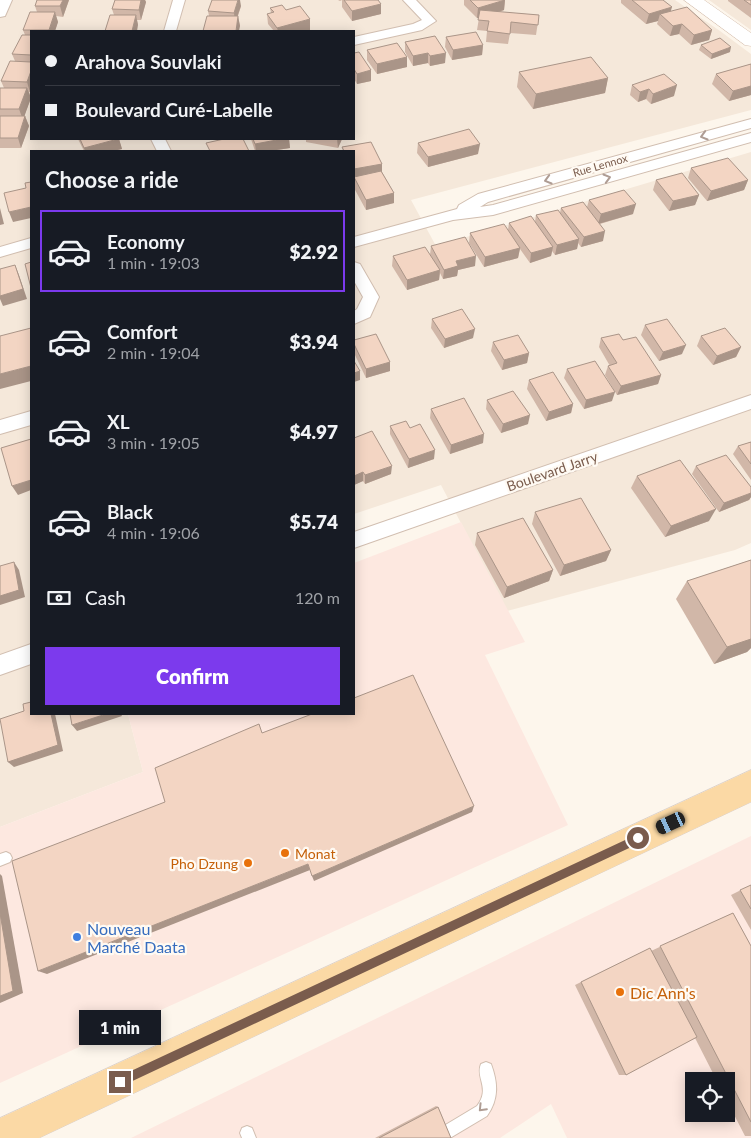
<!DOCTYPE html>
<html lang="en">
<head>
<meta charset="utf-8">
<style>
  :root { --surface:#171b24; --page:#20242c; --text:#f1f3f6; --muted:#9ea1a6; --line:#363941; --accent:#7c3aed }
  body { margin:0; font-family:Lato,sans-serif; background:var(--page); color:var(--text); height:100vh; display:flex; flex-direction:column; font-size:19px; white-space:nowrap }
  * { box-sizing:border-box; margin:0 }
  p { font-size:16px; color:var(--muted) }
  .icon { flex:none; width:28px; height:28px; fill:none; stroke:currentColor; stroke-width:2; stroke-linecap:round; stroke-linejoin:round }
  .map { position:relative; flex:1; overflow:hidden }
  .sheet { position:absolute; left:30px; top:150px; width:325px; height:565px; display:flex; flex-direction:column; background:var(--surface); border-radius:0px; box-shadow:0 2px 12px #0003 }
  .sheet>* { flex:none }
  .banner { position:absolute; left:30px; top:30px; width:325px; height:110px; border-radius:0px; box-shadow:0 2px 12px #0003; display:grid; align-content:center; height:110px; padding:0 15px; background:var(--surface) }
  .buttons { position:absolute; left:685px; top:1072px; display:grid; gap:10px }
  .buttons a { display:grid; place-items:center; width:50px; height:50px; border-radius:0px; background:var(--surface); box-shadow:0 2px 12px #0003; font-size:25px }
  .end { position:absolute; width:22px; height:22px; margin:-11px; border:6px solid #7a5c4d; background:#fff; box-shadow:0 0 0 2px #fff }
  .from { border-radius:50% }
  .bubble { position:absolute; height:35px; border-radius:0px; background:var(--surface); box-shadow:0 2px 12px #0003; font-size:16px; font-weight:800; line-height:35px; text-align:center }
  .car { position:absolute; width:15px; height:30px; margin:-15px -8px; border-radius:6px; box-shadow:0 0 4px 1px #0007; background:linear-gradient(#222 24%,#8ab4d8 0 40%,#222 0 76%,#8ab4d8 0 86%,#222 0) }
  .banner b { display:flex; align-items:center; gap:18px; height:48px; font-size:19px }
  .banner b+b { border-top:1px solid var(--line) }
  .banner i { width:12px; height:12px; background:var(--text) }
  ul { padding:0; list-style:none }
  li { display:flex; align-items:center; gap:15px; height:82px; margin:0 10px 8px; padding:0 5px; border:2px solid transparent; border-radius:0px }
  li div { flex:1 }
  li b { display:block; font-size:19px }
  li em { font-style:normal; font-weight:800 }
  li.active { border-color:var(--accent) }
  li>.icon { width:45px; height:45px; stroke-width:1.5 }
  h2 { padding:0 15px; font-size:22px; line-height:60px }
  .pay { display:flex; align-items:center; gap:12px; height:55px; padding:0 15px; font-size:19px }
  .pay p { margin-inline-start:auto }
  .primary-button { display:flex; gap:10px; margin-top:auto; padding:10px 15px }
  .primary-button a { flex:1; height:58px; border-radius:0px; background:var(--accent); color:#fff; font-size:20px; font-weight:800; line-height:58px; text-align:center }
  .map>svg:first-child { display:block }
</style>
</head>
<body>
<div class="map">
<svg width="751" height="1138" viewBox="0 0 751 1138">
  <rect width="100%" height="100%" fill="#fdf6ec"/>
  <!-- residential -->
  <g fill="#f5e8da" fill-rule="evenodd">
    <path d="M 0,0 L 675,0 L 720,31 L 751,54 L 751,110 L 411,200 L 436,246 L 751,152 L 751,543 L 735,550 L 507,611 L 441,485 L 354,514 L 354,151 L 31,151 L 31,714 L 128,714 L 143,772 L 0,827 ZM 31,31 L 354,31 L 354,139 L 31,139 Z"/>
    <polygon points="709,0 751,0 751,30"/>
  </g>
  <!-- commercial -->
  <g fill="#fde8e0" fill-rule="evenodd">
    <polygon points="461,522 525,642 485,655 568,825 0,1083 0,827 143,772 128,714 354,714 354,563"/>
    <path d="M 751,836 L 751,1138 L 567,1138 L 551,1104 L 500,1138 L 131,1138 ZM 694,1081 L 726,1081 L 726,1114 L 694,1114 Z"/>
  </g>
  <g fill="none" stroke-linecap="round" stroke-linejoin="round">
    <defs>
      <g id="lane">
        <polygon points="6,852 10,854 12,858 10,862 0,866 0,854"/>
        <path d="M 486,1062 L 491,1064 C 498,1083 499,1099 487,1116 L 450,1138 L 430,1138 L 432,1133 L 477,1106 C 491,1088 475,1078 481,1064 Z"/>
        <polygon points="247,1126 252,1128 256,1138 242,1138 240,1133 242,1128"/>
      </g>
      <g id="street">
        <polygon points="0,0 12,0 5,16 0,17"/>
        <polygon points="173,0 185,0 176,31 164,31"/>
        <polygon points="403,0 416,0 436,21 422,30 354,45 354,37 413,24 422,20"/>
        <polygon points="751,119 751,128 488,202 480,207 493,205 751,133 751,142 493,215 453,220 354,247 354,237 457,209 459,205 478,194"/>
        <polygon points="151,139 165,139 171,151 157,151"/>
        <polygon points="31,238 31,248 0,257 0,247"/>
        <polygon points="354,262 360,264 379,297 370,317 354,324 354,311 357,309 363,297 354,281"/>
        <polygon points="751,395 751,409 354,548 354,532"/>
        <polygon points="31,411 31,425 0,434 0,420"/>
        <polygon points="31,644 31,664 0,675 0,655"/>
      </g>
      <polygon id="secondary" points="684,0 704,0 751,33 751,46 745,45"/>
      <polygon id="primary" points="751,770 751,802 39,1138 0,1138 0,1118"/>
    </defs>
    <!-- lane casing -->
    <use href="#lane" stroke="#d1beb0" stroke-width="2"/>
    <!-- street casing -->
    <use href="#street" stroke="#d1beb0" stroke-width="2"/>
    <!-- secondary casing -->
    <use href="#secondary" stroke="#d6c0b0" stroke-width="1"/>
    <!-- primary casing -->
    <use href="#primary" stroke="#dad1cd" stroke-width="1"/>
    <!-- lane -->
    <use href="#lane" fill="#fff" fill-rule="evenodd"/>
    <!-- street -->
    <use href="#street" fill="#fff" fill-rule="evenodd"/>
    <!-- secondary -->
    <use href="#secondary" fill="#fff" fill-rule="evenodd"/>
    <!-- primary -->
    <use href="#primary" fill="#fbd9a5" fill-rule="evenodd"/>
  </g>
  <!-- wall -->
  <g fill="#d1b7a8">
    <polygon points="69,0 63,17 56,16 58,22 55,31 31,31 31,90 30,92 29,92 31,98 24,116 25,116 29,126 21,148 0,148 0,88 4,88 1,81 15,61 12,54 25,35 23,30 37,12 35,6"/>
    <polygon points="115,0 145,0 146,2 141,20 137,20 138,25 114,15 112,9"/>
    <polygon points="338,0 378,0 381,14 352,21 342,7 342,0 340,1"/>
    <polygon points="464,0 505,0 504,10 500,12 539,15 536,35 510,33 508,44 486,42 487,31 477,30 479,18 477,18 464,5"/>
    <polygon points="621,0 663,0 671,11 712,30 709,40 691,45 679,34 670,36 657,24 658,21 646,24 621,3"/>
    <polygon points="728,0 751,0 751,18 728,1"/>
    <polygon points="241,6 238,16 240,26 209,16 208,11"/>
    <polygon points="270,8 286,10 310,30 304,31 274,31 268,24 267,14 271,13"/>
    <polygon points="435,36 445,63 430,66 428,63 413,66 405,52 405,42"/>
    <polygon points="446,37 483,45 482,55 452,60 445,47"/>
    <polygon points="701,45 730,52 711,59 699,50"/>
    <polygon points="367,50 407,57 407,67 377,74 367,60"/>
    <polygon points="354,53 371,70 371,81 357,84 354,79"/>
    <polygon points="751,64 751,95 729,101 712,84 716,74"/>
    <polygon points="519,72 608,78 605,93 533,109 517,87"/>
    <polygon points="632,85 674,96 651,104 646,99 638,102 630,95"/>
    <polygon points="78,139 119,139 122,149 113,151 84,151"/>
    <polygon points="251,139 289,139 290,148 270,151 255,151"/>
    <polygon points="306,139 342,139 338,148 306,142"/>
    <polygon points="371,142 382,164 382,172 394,193 394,203 366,210 354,188 354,151 343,151 342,147"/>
    <polygon points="418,143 478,154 428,167 417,153"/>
    <polygon points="691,168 748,180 744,190 707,201 688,178"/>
    <polygon points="656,180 699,195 695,205 669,211 653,190"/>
    <polygon points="589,200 633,214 600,224 603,241 581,247 578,243 577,249 555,255 552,251 551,256 530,263 520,249 518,258 484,267 469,243 470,233 508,230 509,223 535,222 536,215 560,213 561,208 587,207"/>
    <polygon points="431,246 475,266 458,270 457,276 443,279 440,273 439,280 407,290 392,266 393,256 430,255"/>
    <polygon points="432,319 473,338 444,348 431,328"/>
    <polygon points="645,325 682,354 659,361 641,335"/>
    <polygon points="701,336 741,347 736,357 713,365 697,346"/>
    <polygon points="601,338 661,375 658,384 617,395 605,375 608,366 610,366 599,347"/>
    <polygon points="354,340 390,371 366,378 354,353"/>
    <polygon points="493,342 529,353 527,363 502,370 491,351"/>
    <polygon points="567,369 612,401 584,409 564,378"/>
    <polygon points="529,380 573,404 571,413 546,421 527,389"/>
    <polygon points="487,400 528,424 501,433 486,409"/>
    <polygon points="431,409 483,443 450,454 430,418"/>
    <polygon points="390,426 410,428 434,459 408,468 390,434"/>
    <polygon points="354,438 391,474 365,484 363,481 354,485"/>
    <polygon points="751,442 751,480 733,454 738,446"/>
    <polygon points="696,466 751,487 751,497 749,500 719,512 692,474"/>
    <polygon points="637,476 709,521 665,537 631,488"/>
    <polygon points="535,512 611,550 606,561 560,576 532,524"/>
    <polygon points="477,533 553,570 549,581 504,598 475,545"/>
    <polygon points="751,560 751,648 747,652 714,664 676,599 687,581"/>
    <polygon points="751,885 751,930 731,895"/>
    <polygon points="733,913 751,946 751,1136 745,1136 726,1099 726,1081 717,1081 695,1038 626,1075 619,1075 575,985 650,948 651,951"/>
    <polygon points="436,1106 438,1107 451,1138 375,1138"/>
  </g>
  <!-- shaded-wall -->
  <g fill="#aa9588">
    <polygon points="63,0 69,0 63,17 60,6"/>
    <polygon points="141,0 145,0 146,2 141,20 139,10"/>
    <polygon points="238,0 240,0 241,6 235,23 234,13"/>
    <polygon points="505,0 504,10 477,18 478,8"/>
    <polygon points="381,4 381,14 352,21 352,11"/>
    <polygon points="672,7 669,17 660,14 658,21 646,24 649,14"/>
    <polygon points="55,12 58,22 55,31 49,31 49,30"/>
    <polygon points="136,15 138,25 137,31 132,31"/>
    <polygon points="238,16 240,26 239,31 236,31"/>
    <polygon points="310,19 310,30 304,31 278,31 277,28"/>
    <polygon points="682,24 679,34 670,36 673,26"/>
    <polygon points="712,30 709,40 691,45 694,35"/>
    <polygon points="483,45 482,55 452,60 453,50"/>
    <polygon points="731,47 730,52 711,59 712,54"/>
    <polygon points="428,53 428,63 413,66 413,56"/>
    <polygon points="446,53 445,63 430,66 430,56"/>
    <polygon points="407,57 407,67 377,74 377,64"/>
    <polygon points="371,70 371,81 357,84 357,74"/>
    <polygon points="31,71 31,90 30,92 27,82"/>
    <polygon points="608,78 605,93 533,109 536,94"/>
    <polygon points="677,85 674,96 651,104 653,94"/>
    <polygon points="751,86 751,95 729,101 733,91"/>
    <polygon points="27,88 31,98 23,120 19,109"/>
    <polygon points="649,89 646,99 638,102 640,92"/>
    <polygon points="25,116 29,126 21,148 18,138"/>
    <polygon points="119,139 122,149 113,151 85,151 84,148"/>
    <polygon points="282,139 289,139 290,148 270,151 256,151 255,144"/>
    <polygon points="337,139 342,139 338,148"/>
    <polygon points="480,144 478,154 428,167 428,157"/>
    <polygon points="382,164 382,174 354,178 354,169"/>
    <polygon points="748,180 744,190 707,201 711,191"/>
    <polygon points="394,193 394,203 366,210 366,200"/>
    <polygon points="699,195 695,205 669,211 673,201"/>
    <polygon points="636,204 633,214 598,224 601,214"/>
    <polygon points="31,207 31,218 13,222 9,212"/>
    <polygon points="0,208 4,224 0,225"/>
    <polygon points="605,231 603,241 581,247 584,237"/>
    <polygon points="579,239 577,249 555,255 557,245"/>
    <polygon points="553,247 551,256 530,263 531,253"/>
    <polygon points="520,248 518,258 484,267 485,257"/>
    <polygon points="476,256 475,266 458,270 457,276 443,279 444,270 456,261"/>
    <polygon points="15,265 19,275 27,299 3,306 0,299 0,296"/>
    <polygon points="440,270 439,280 407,290 407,280"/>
    <polygon points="475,329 473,338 444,348 445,339"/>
    <polygon points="686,345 682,354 659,361 663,352"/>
    <polygon points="741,347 736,357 713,365 717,356"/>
    <polygon points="529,353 527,363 502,370 504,360"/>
    <polygon points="390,362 390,371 366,378 366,369"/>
    <polygon points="31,366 31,381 0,389 0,374"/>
    <polygon points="360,371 360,380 354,382 354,373"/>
    <polygon points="661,375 658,384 617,395 621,386"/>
    <polygon points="615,392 612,401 584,409 586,400"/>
    <polygon points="573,404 571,413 546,421 549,412"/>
    <polygon points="530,415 528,424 501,433 503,424"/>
    <polygon points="484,434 483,443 450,454 451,445"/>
    <polygon points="435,450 434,459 408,468 409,459"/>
    <polygon points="392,466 391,474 365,484 365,475"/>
    <polygon points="363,472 363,481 354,485 354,476"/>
    <polygon points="31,480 31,490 18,495 12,486"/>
    <polygon points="751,493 751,497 749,500 719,512 724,503"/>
    <polygon points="716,509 709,521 665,537 671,526"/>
    <polygon points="611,550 606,561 560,576 564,565"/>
    <polygon points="14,562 19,570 25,597 0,605 0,596"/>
    <polygon points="553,570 549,581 504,598 507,587"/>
    <polygon points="751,635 751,648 747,652 714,664 727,647"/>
    <polygon points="51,714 55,714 63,751 14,767 8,762"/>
    <polygon points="106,714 121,714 122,716 77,731 72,725"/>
    <polygon points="474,806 472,812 314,881 312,876"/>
    <polygon points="308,864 310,870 47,974 38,971"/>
    <polygon points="0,874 2,876 23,993 0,1003"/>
  </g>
  <!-- building -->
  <g fill="#f3d5c3" stroke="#aa9588">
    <polygon points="37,0 63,0 60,6 35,6"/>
    <polygon points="115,0 141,0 139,10 112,9"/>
    <polygon points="212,0 238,0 234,13 208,11"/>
    <polygon points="344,0 378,0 381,4 352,11"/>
    <polygon points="470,0 505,0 478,8"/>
    <polygon points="632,0 663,0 672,7 649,14"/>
    <polygon points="744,0 751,0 751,5"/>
    <polygon points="282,5 286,10 300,6 310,19 277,28 267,14 274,12 270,8"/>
    <polygon points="687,7 712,30 694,35 682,24 673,26 660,14"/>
    <polygon points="480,10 539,15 538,25 511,22 510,34 487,31 489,21 478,20"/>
    <polygon points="30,12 55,12 49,30 23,30"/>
    <polygon points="110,15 136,15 132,31 105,31"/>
    <polygon points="207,16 238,16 236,31 203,31"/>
    <polygon points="476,32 483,45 453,50 446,37"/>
    <polygon points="22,35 31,35 31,55 12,54"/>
    <polygon points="435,36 446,53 430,56 428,53 413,56 405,42"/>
    <polygon points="720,38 731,47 712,54 701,45"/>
    <polygon points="397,43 407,57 377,64 367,50"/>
    <polygon points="359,52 371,70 357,74 354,69 354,53"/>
    <polygon points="591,57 608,78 536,94 519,72"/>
    <polygon points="10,61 31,62 31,71 27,82 1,81"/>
    <polygon points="751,64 751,86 733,91 716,74"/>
    <polygon points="664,74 677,85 653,94 649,89 640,92 632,85"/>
    <polygon points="0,88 27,88 19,109 0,109"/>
    <polygon points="0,116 25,116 18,138 0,138"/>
    <polygon points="469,129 480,144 428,157 418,143"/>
    <polygon points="80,139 118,139 84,148"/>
    <polygon points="224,139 243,139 249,151 210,151 206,143"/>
    <polygon points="253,139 282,139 255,144"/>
    <polygon points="371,142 382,164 354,169 354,151 344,151 342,147"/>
    <polygon points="728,158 748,180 711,191 691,168"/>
    <polygon points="381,171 394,193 366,200 354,177"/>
    <polygon points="682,173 699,195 673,201 656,180"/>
    <polygon points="31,182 31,207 9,212 4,193 26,188 25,183"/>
    <polygon points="624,190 636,204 601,214 589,200"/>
    <polygon points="583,202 605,231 584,237 561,208"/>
    <polygon points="558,210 579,239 557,245 536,215"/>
    <polygon points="531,216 553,247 531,253 509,223"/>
    <polygon points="504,224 520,248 485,257 470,233"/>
    <polygon points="465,237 476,256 456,261 458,266 444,270 431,246"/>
    <polygon points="425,247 440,270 407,280 393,256"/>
    <polygon points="31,262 31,288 25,264"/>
    <polygon points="15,265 23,289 0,296 0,269"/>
    <polygon points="462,309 475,329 445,339 432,319"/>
    <polygon points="667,319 686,345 663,352 645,325"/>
    <polygon points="31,328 31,366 0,374 0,336"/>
    <polygon points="725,328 741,347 717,356 701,336"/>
    <polygon points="376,334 390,362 366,369 354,344 354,340"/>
    <polygon points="619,334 623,340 636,337 661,375 621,386 608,366 617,363 601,338"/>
    <polygon points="518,335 529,353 504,360 493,342"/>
    <polygon points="354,361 360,371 354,373"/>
    <polygon points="595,361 615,392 586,400 567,369"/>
    <polygon points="553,372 573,404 549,412 529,380"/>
    <polygon points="513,391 530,415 503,424 487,400"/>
    <polygon points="464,398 484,434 451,445 431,409"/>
    <polygon points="406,421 410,428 420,424 435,450 409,459 390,426"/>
    <polygon points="372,431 392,466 365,475 363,472 354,476 354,438"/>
    <polygon points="31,439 31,480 12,486 1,448"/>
    <polygon points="751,442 751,464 738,446"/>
    <polygon points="726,455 751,487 751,493 724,503 696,466"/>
    <polygon points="680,460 716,509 671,526 637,476"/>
    <polygon points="581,498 611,550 564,565 535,512"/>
    <polygon points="523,518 553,570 507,587 477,533"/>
    <polygon points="751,560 751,639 727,647 687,581"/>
    <polygon points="14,562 19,590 0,596 0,566"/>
    <polygon points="413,675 474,806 312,876 308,864 38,971 12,861 165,802 155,768 259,724 262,733 312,714 354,714 354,698"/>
    <polygon points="31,702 31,714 51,714 58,745 8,762 0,719 24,711 23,704"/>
    <polygon points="70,714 106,714 72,725"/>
    <polygon points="751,885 751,909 740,890"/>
    <polygon points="0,913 13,991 0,996"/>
    <polygon points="733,913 751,946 751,1122 660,946"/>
    <polygon points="650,948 697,1037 626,1075 581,982"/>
    <polygon points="438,1107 451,1138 379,1138"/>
  </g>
  <!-- one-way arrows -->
  <defs><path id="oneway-chevron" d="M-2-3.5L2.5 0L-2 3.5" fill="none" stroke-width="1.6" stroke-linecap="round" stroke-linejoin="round" transform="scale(1.25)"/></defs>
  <g stroke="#af9d94">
    <use href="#oneway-chevron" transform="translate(704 136) rotate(164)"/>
    <use href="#oneway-chevron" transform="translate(607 178) rotate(-16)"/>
    <use href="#oneway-chevron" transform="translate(548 180) rotate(164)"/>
    <use href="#oneway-chevron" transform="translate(482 1108) rotate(134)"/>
  </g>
  <!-- route -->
  <polygon fill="#7a5c4d" points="638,834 642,835 642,842 124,1085 120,1087 116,1085 114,1082 116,1078"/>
  <!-- markers -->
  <g fill="#e8710a" stroke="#fffaf3" stroke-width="2">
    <circle cx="285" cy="853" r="5"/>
    <circle cx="248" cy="863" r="5"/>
    <circle cx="620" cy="992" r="5"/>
  </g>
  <circle fill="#3f7fe0" stroke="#fffaf3" stroke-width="2" cx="77" cy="937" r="5"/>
  <g text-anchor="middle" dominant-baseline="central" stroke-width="4.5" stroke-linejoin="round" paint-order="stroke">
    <!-- far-street labels -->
    <g font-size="11" fill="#7a5c4d" stroke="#fffaf3">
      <text transform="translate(600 165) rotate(-16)">Rue Lennox</text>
    </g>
    <!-- street labels -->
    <g font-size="14" fill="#7a5c4d" stroke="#fffaf3">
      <text transform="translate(552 471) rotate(-19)">Boulevard Jarry</text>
    </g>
    <!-- food labels -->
    <g font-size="14" fill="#c56008" stroke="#fffaf3" text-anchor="start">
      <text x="295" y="853">Monat</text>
      <text x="238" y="863" text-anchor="end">Pho Dzung</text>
    </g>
    <!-- near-shop labels -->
    <g font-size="16" fill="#366cbe" stroke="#fffaf3" text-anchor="start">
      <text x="87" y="928">Nouveau<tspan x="87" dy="18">Marché Daata</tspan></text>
    </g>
    <!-- near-food labels -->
    <g font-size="16" fill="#c56008" stroke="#fffaf3" text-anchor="start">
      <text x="630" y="992">Dic Ann's</text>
    </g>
  </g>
</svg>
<div class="buttons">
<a><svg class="icon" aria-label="locate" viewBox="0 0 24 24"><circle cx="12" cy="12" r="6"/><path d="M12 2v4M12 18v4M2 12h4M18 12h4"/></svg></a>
</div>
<i class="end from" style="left:638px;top:838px"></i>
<i class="end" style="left:120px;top:1082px"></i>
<div class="bubble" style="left:79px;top:1010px;width:82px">1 min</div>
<i class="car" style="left:671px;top:823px;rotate:245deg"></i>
<div class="banner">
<b><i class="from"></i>Arahova Souvlaki</b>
<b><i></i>Boulevard Curé-Labelle</b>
</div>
<section class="sheet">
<h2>Choose a ride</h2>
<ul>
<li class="active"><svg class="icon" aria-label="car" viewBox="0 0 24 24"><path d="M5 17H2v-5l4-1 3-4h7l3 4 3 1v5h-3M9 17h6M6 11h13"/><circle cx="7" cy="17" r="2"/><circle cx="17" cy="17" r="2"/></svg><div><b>Economy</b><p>1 min · 19:03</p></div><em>$2.92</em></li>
<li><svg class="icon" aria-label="car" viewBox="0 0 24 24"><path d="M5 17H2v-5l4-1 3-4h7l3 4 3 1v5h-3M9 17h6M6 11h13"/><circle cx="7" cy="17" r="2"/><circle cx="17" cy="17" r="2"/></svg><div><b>Comfort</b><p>2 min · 19:04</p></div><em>$3.94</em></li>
<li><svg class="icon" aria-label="car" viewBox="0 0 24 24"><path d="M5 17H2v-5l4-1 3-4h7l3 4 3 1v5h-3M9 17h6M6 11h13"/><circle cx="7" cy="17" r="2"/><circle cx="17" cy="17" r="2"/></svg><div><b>XL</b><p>3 min · 19:05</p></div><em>$4.97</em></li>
<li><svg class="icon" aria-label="car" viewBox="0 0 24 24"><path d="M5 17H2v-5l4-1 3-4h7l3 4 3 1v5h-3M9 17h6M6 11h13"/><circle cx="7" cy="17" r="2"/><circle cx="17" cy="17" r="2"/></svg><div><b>Black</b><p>4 min · 19:06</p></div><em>$5.74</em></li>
</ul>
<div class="pay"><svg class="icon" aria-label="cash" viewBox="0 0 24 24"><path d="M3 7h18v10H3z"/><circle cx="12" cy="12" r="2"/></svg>Cash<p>120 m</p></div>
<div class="primary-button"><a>Confirm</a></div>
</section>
</div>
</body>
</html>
